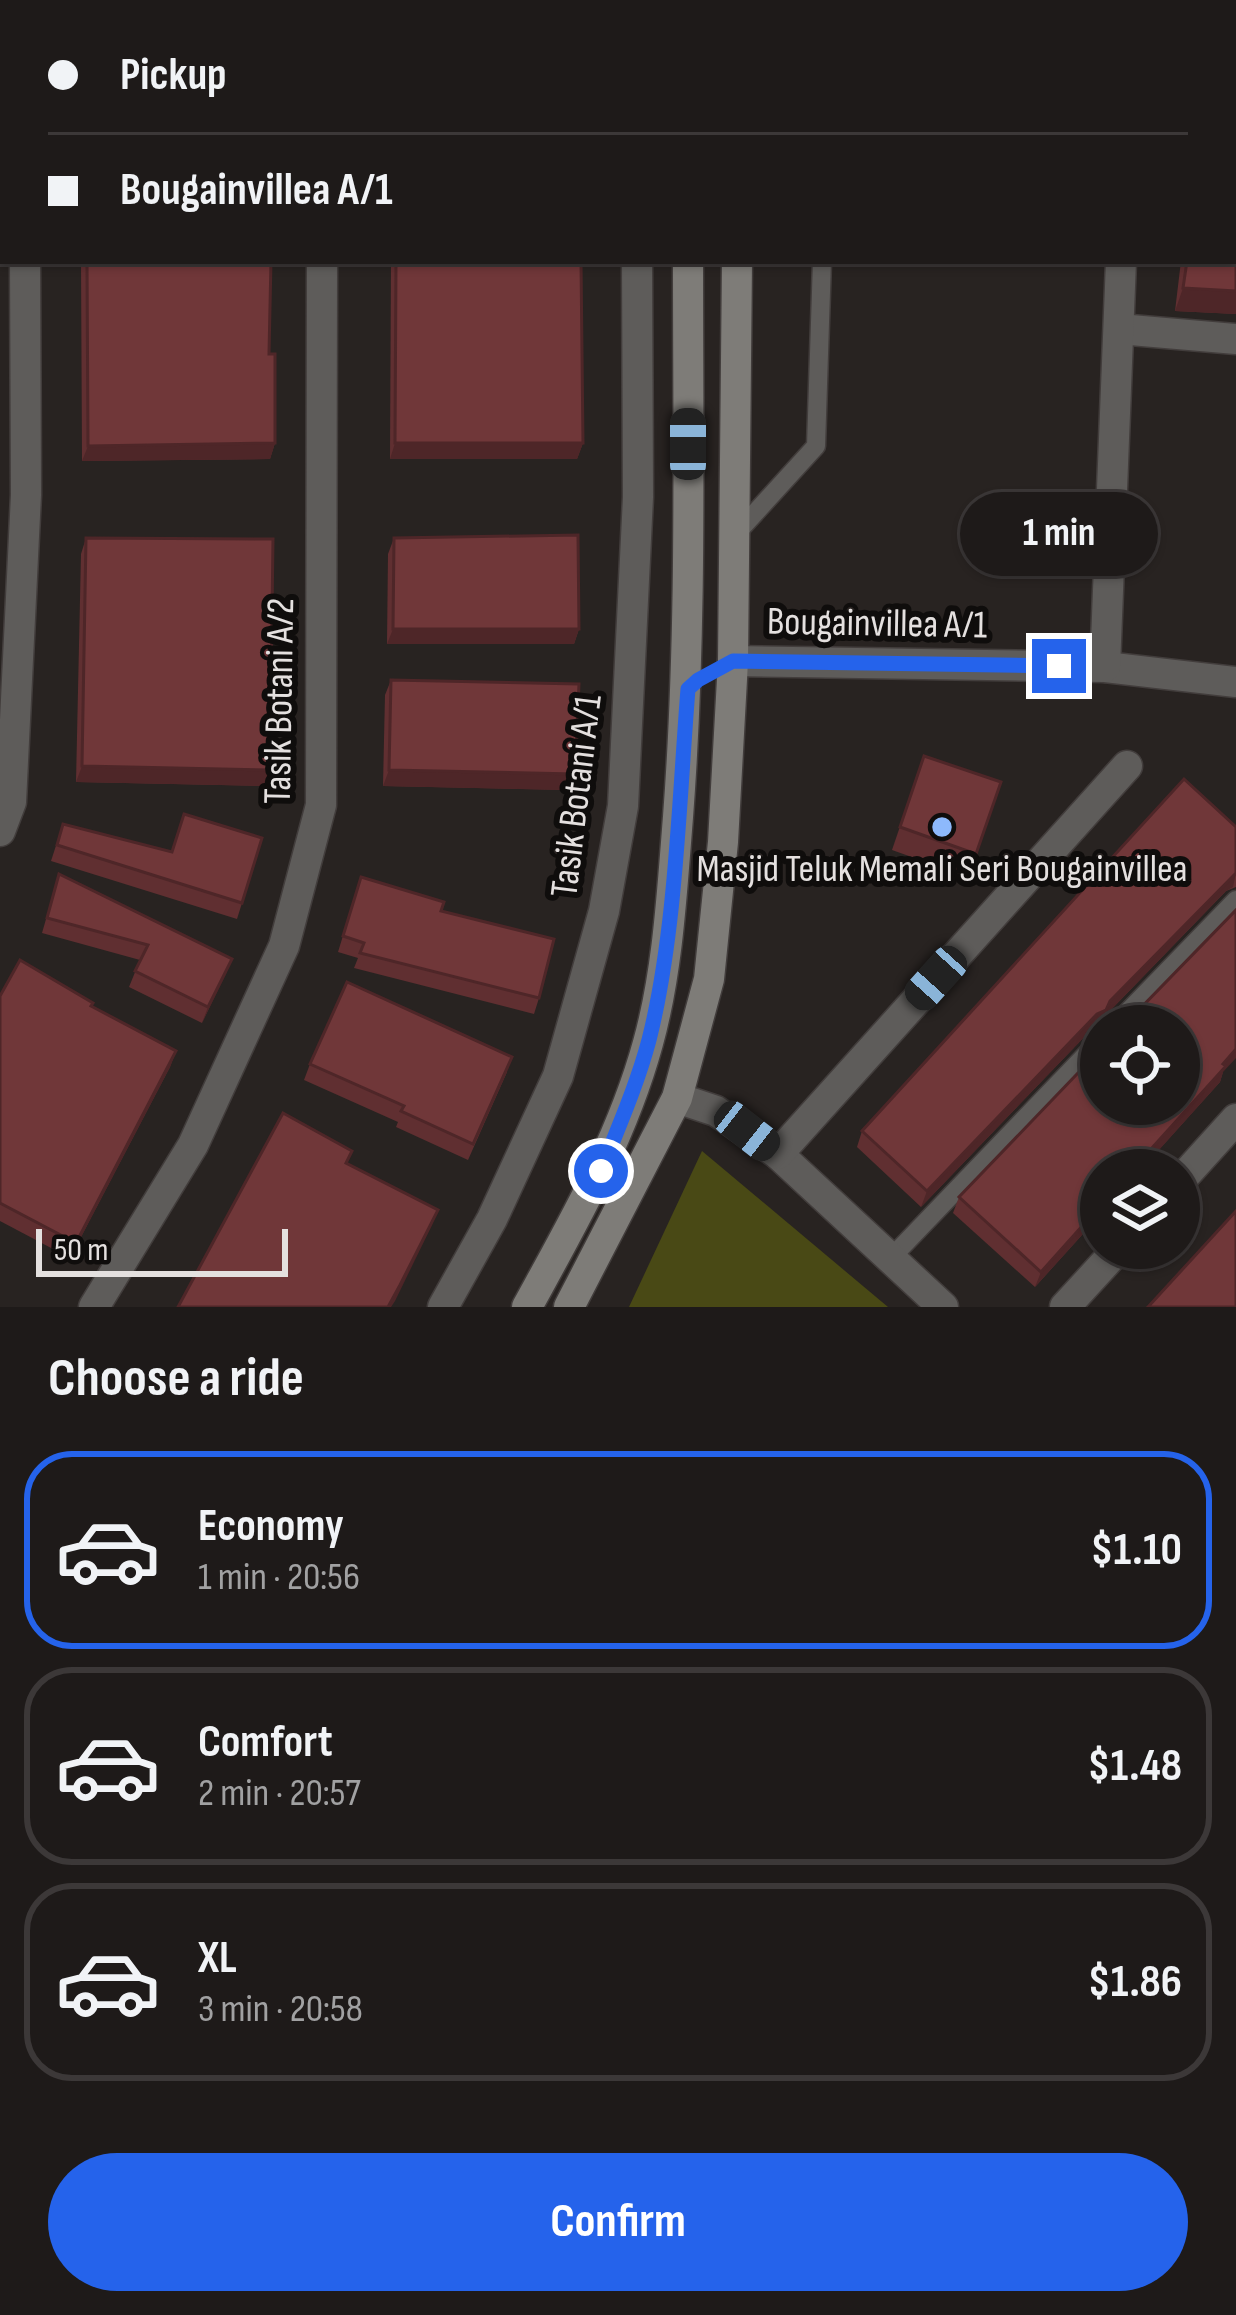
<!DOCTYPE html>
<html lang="en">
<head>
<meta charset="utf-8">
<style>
  :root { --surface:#1e1a19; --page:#262322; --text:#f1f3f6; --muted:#a1a1a2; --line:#3c3838; --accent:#2563eb }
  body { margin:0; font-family:"Sofia Sans Condensed",sans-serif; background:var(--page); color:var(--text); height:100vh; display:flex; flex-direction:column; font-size:45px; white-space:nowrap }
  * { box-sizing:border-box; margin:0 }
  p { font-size:39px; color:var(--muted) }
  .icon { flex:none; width:66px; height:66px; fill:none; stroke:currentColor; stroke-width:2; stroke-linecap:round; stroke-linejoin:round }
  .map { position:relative; height:1307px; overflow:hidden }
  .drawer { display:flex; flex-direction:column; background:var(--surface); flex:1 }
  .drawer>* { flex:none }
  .hud { position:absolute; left:0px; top:0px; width:1236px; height:264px; box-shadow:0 3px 9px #0004,0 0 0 3px var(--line); display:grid; align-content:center; height:264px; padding:0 48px; background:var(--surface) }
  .buttons { position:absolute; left:1080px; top:1005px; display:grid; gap:24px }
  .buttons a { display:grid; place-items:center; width:120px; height:120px; border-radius:50%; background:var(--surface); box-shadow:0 3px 9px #0004,0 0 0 3px var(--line); font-size:60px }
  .scale { position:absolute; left:36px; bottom:30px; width:252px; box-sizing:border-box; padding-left:12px; border:6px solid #e4e0df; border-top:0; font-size:33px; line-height:42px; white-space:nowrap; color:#e4e0df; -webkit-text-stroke:9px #0f0d0c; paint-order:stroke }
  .end { position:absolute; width:54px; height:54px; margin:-27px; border:15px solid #2563eb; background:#fff; box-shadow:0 0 0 6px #fff }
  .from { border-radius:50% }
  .bubble { position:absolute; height:84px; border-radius:42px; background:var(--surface); box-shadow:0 3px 9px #0004,0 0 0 3px var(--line); font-size:39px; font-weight:700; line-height:84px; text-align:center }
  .car { position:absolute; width:36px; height:72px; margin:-36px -18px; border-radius:15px; box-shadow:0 0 9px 3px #0007; background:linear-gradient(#222 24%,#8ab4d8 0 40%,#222 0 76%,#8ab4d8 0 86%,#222 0) }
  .hud b { display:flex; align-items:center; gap:42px; height:114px; font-size:45px }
  .hud b+b { border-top:3px solid var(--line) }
  .hud i { width:30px; height:30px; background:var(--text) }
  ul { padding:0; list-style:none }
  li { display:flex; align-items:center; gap:36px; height:198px; margin:0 24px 18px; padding:0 24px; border:6px solid var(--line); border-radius:48px }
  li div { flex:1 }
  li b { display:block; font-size:45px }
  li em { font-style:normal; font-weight:700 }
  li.selected { border-color:var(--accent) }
  li>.icon { width:108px; height:108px; stroke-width:1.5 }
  h2 { padding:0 48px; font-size:54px; line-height:144px }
  .action { display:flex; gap:24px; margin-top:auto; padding:24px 48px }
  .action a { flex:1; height:138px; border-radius:72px; background:var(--accent); color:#fff; font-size:48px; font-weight:700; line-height:138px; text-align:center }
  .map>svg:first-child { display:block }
</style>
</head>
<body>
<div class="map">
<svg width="1236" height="1307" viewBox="0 0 1236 1307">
  <rect width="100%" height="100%" fill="#282321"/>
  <!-- park -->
  <polygon fill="#494915" points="702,1151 888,1307 629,1307"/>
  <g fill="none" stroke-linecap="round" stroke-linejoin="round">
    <defs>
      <g id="lane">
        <polyline points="734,536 816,446 822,261"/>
        <polyline points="1114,1026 1236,900"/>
        <polyline points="890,1259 1101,1039"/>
      </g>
      <g id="street">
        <polyline points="1131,3 1132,0"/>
        <polyline points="1233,15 1236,15"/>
        <polyline points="1119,329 1236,339"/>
        <polyline points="733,661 1105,667 1236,682"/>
        <polyline points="1105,667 1121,261"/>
        <polyline points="0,831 11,802 26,495 25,261"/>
        <polyline points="677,1098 716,1111 778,1154 943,1307"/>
        <polyline points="778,1154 1127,766"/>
        <polyline points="1179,1182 1236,1119"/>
        <polyline points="94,1307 193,1145 284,946 321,805 322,261"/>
        <polyline points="443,1307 492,1219 558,1076 604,911 623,806 638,497 637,261"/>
        <polyline points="1065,1307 1119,1248"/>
      </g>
      <g id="secondary">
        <polyline points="688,0 688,3"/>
        <polyline points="742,3 742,0"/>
        <path d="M 527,1307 C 574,1221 622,1138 648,1043 C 668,971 672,891 678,817 C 692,632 688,447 688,261"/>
        <polyline points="569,1307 677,1098 709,979 723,842 733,661 737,261"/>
      </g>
    </defs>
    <!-- lane casing -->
    <use href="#lane" stroke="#423d3c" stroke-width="21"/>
    <!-- street casing -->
    <use href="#street" stroke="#423d3c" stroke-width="33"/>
    <!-- secondary casing -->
    <use href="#secondary" stroke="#423d3c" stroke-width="33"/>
    <!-- lane -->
    <use href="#lane" stroke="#5e5c5a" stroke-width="18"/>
    <!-- street -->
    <use href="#street" stroke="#5e5c5a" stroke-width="30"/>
    <!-- secondary -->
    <use href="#secondary" stroke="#7e7c78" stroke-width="30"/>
  </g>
  <!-- wall -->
  <g fill="#602f31">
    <polygon points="1236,39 1236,314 1175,311 1181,261 1233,261"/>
    <polygon points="81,261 271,261 269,354 275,443 270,459 82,461"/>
    <polygon points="391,261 581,261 583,443 577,459 390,459"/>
    <polygon points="86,538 270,770 264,786 76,782 81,554"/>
    <polygon points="394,538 579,629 574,644 387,644 388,554"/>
    <polygon points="391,680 575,774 569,790 383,786 385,695"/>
    <polygon points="924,756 1001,782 968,877 892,850"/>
    <polygon points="63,824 242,903 237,919 51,861"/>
    <polygon points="1236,827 1236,887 1226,891 1104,1017 1101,1026 1091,1030 921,1207 857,1147 862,1131"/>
    <polygon points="59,874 232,959 202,1023 129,987 140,960 42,933"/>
    <polygon points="361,877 441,911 539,998 534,1014 354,968 358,958 338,952"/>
    <polygon points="0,996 91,1006 176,1051 170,1067 70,1258 0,1221"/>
    <polygon points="310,1064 507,1072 468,1160 396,1127 398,1122 304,1080"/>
    <polygon points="1223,1072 1220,1082 1035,1287 953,1213 959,1197"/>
  </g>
  <!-- shaded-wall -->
  <g fill="#4e2628">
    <polygon points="1183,288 1236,291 1236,314 1175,311"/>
    <polygon points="275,443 270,459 82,461 88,446"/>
    <polygon points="395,443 583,443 577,459 390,459"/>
    <polygon points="393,629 579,629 574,644 387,644"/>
    <polygon points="82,766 270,770 264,786 76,782"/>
    <polygon points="389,770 575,774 569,790 383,786"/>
    <polygon points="1236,873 1233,887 1226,891 1104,1017 1110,1001"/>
    <polygon points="232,959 226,974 202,1023 208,1007"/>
    <polygon points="1106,1010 1101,1026 1091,1030 921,1207 927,1191 1097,1014"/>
    <polygon points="1236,1049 1236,1058 1223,1072 1220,1082 1141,1170 1132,1170"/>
    <polygon points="176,1051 170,1067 70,1258 76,1243"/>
    <polygon points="1101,1205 1101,1214 1035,1287 1041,1272"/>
    <polygon points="438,1210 432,1225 395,1301 391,1307 388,1307"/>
  </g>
  <!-- building -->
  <g fill="#703739" stroke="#4e2628" stroke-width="3">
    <polygon points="1233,39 1236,39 1236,291 1183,288 1187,261 1233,261"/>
    <polygon points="87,261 271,261 269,354 275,354 275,443 88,446"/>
    <polygon points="396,261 581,261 583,443 395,443"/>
    <polygon points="578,535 579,629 393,629 394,538"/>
    <polygon points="86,538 273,539 270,770 82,766"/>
    <polygon points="391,680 579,684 575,774 389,770"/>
    <polygon points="924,756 1001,782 976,854 900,827"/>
    <polygon points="1184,779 1236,827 1236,873 1110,1001 1106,1010 1097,1014 927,1191 862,1131"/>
    <polygon points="184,814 262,838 242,903 57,845 63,824 172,852"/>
    <polygon points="59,874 232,959 208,1007 135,971 148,945 47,918"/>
    <polygon points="361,877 444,902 441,911 554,939 539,998 360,953 364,943 343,936"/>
    <polygon points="1236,910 1236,1049 1223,1064 1226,1066 1132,1170 1101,1170 1101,1205 1041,1272 959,1197 1101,1049 1101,1104 1179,1104 1179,1026 1119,1026 1120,1024 1129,1020"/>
    <polygon points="20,960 93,1003 91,1006 176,1051 76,1243 0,1203 0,996"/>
    <polygon points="347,982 512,1057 473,1144 401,1111 404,1106 310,1064"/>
    <polygon points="283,1113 352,1151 346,1163 438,1210 400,1285 388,1307 178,1307"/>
    <polygon points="1236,1211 1236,1307 1148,1307"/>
  </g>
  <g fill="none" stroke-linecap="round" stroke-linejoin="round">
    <!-- route -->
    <path stroke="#2563eb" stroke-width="15" d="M 601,1171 C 618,1128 637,1085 649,1040 C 676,933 679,800 688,689 L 698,680 L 733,661 L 1059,666"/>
  </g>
  <!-- markers -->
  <circle fill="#8db9fc" stroke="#0f0d0c" stroke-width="4.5" cx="942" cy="827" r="12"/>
  <g text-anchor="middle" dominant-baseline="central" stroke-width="12" stroke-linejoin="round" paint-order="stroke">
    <!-- street labels -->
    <g font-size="39" fill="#e4e0df" stroke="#0f0d0c">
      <text transform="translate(877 624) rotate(1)">Bougainvillea A/1</text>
      <text transform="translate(280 701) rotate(-89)">Tasik Botani A/2</text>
      <text transform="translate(577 796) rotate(-83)">Tasik Botani A/1</text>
    </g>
    <!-- poi labels -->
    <g font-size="39" fill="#e4e0df" stroke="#0f0d0c">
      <text x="942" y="869">Masjid Teluk Memali Seri Bougainvillea</text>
    </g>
  </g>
</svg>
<div class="buttons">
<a><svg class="icon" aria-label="locate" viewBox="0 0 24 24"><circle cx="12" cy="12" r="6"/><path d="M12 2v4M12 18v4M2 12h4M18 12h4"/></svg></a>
<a><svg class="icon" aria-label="layers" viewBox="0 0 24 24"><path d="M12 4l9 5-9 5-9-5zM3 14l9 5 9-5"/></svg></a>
</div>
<div class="scale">50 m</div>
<i class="end from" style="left:601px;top:1171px"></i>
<i class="end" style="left:1059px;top:666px"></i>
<div class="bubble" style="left:960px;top:492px;width:198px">1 min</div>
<i class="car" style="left:688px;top:444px;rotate:0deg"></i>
<i class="car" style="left:936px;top:978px;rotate:222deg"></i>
<i class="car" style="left:747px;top:1131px;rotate:128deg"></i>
<div class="hud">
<b><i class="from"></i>Pickup</b>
<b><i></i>Bougainvillea A/1</b>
</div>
</div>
<section class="drawer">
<h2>Choose a ride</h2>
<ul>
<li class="selected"><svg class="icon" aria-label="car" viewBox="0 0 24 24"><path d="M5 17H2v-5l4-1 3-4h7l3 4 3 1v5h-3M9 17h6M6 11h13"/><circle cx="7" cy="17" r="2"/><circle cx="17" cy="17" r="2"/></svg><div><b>Economy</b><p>1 min · 20:56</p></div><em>$1.10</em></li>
<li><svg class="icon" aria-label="car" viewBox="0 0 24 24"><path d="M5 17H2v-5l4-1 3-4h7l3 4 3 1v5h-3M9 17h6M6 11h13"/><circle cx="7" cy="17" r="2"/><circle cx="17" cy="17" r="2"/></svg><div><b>Comfort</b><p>2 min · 20:57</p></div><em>$1.48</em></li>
<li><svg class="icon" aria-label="car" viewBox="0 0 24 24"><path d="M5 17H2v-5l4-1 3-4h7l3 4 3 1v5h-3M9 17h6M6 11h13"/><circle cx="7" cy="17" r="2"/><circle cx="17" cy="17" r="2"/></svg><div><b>XL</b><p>3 min · 20:58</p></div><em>$1.86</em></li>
</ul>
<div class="action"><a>Confirm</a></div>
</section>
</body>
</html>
